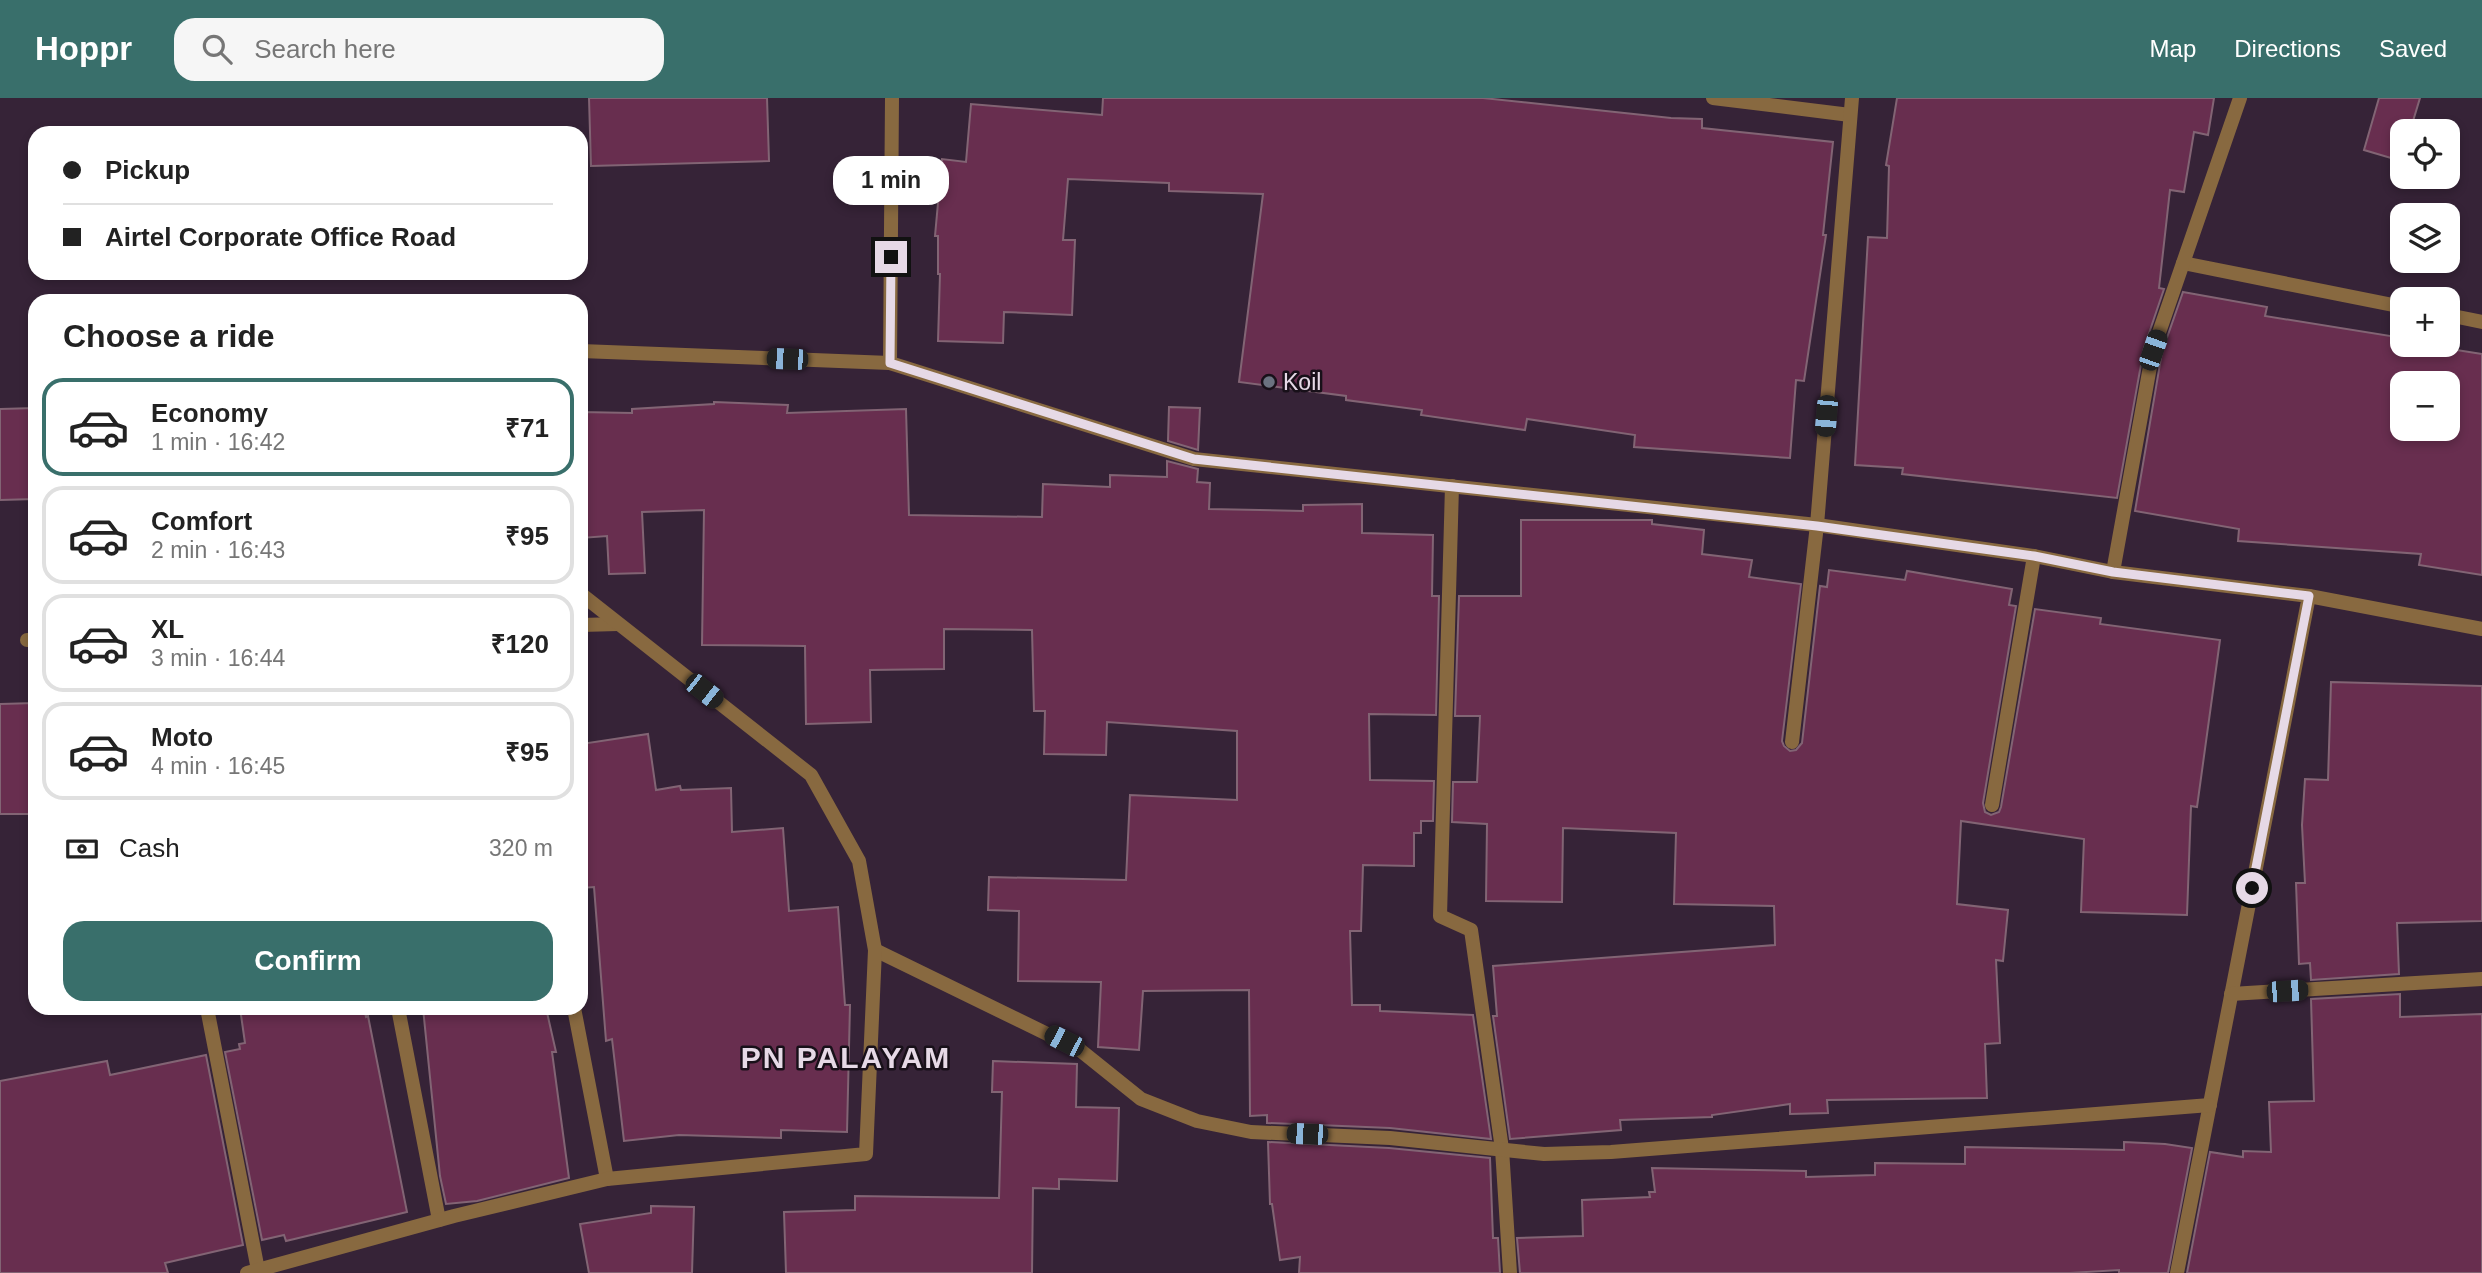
<!DOCTYPE html>
<html lang="en">
<head>
<meta charset="utf-8">
<style>
  :root { --surface:#fff; --page:#f6f6f6; --text:#222; --muted:#767676; --line:#e0e0e0; --accent:#396f6b }
  body { margin:0; font-family:Arial,sans-serif; background:var(--page); color:var(--text); height:100vh; display:flex; flex-direction:column; font-size:26px; white-space:nowrap }
  * { box-sizing:border-box; margin:0 }
  p { font-size:23px; color:var(--muted) }
  .icon { flex:none; width:38px; height:38px; fill:none; stroke:currentColor; stroke-width:2; stroke-linecap:round; stroke-linejoin:round }
  .map { position:relative; flex:1; overflow:hidden }
  .sheet { position:absolute; left:28px; top:196px; width:560px; height:721px; display:flex; flex-direction:column; background:var(--surface); border-radius:21px; box-shadow:0 4px 10px #0003 }
  .sheet>* { flex:none }
  .guide { position:absolute; left:28px; top:28px; width:560px; height:154px; border-radius:21px; box-shadow:0 4px 10px #0003; display:grid; align-content:center; height:154px; padding:0 35px; background:var(--surface) }
  .controls { position:absolute; left:2390px; top:21px; display:grid; gap:14px }
  .controls a { display:grid; place-items:center; width:70px; height:70px; border-radius:14px; background:var(--surface); box-shadow:0 4px 10px #0003; font-size:35px }
  .end { position:absolute; width:32px; height:32px; margin:-16px; border:9px solid #e6d9e6; background:#111; box-shadow:0 0 0 4px #111 }
  .from { border-radius:50% }
  .bubble { position:absolute; height:49px; border-radius:21px; background:var(--surface); box-shadow:0 4px 10px #0003; font-size:23px; font-weight:600; line-height:49px; text-align:center }
  .car { position:absolute; width:21px; height:42px; margin:-21px -10px; border-radius:9px; box-shadow:0 0 5px 2px #0007; background:linear-gradient(#222 24%,#8ab4d8 0 40%,#222 0 76%,#8ab4d8 0 86%,#222 0) }
  .guide b { display:flex; align-items:center; gap:24px; height:66px; font-size:26px }
  .guide b+b { border-top:2px solid var(--line) }
  .guide i { width:18px; height:18px; background:var(--text) }
  ul { padding:0; list-style:none }
  li { display:flex; align-items:center; gap:21px; height:98px; margin:0 14px 10px; padding:0 21px; border:4px solid var(--line); border-radius:21px }
  li div { flex:1 }
  li b { display:block; font-size:26px }
  li em { font-style:normal; font-weight:600 }
  li.on { border-color:var(--accent) }
  li>.icon { width:63px; height:63px; stroke-width:1.5 }
  h2 { padding:0 35px; font-size:32px; line-height:84px }
  .pay { display:flex; align-items:center; gap:18px; height:77px; padding:0 35px; font-size:26px }
  .pay p { margin-inline-start:auto }
  .action { display:flex; gap:14px; margin-top:auto; padding:14px 35px }
  .action a { flex:1; height:80px; border-radius:21px; background:var(--accent); color:#fff; font-size:28px; font-weight:600; line-height:80px; text-align:center }
  header { display:flex; align-items:center; gap:42px; box-sizing:border-box; height:98px; padding:0 35px; background:var(--accent); color:#fff }
  header strong { font-size:33px }
  nav { display:flex; gap:38px; margin-inline-start:auto; font-size:24px }
  .search { width:490px; height:63px; background:var(--page); display:flex; align-items:center; gap:18px; box-sizing:border-box; padding:0 24px; border-radius:21px; color:var(--muted); font-size:26px }
  .map>svg:first-child { display:block }
</style>
</head>
<body>
<header>
<strong>Hoppr</strong>
<div class="search"><svg class="icon" aria-label="search" viewBox="0 0 24 24"><circle cx="10" cy="10" r="6"/><path d="M15 15l6 6"/></svg>Search here</div>
<nav><a>Map</a><a>Directions</a><a>Saved</a></nav>
</header>
<div class="map">
<svg width="2482" height="1175" viewBox="0 0 2482 1175">
  <rect width="100%" height="100%" fill="#362337"/>
  <!-- building -->
  <g fill="#682e4f" stroke="#826474" stroke-width="2" fill-rule="evenodd">
    <polygon points="589,0 767,0 769,63 591,68"/>
    <polygon points="1103,0 1483,0 1671,20 1702,21 1702,30 1833,44 1823,137 1826,137 1804,283 1796,282 1790,360 1634,349 1635,337 1527,321 1525,332 1421,317 1422,312 1346,302 1346,298 1239,284 1263,96 1169,93 1169,85 1068,81 1063,142 1075,142 1072,217 1004,214 1003,245 938,243 940,176 938,176 938,138 935,138 942,61 966,64 971,6 1102,17"/>
    <polygon points="1897,0 2214,0 2208,37 2194,34 2184,94 2170,92 2159,190 2164,191 2144,250 2117,400 1902,376 1903,370 1855,367 1868,139 1887,140 1889,68 1886,67"/>
    <polygon points="2379,0 2420,0 2410,33 2403,33 2401,63 2364,52"/>
    <path d="M 2183,194 L 2267,209 L 2265,218 L 2403,240 L 2403,247 L 2425,247 L 2482,256 L 2482,477 L 2419,467 L 2421,456 L 2238,443 L 2239,431 L 2135,413 L 2162,254 ZM 2403,285 L 2448,285 L 2448,331 L 2403,331 Z"/>
    <polygon points="714,304 788,307 787,315 906,311 909,417 1042,419 1043,386 1110,389 1110,377 1167,379 1167,363 1198,371 1197,384 1210,385 1209,411 1303,413 1303,407 1362,406 1362,435 1433,437 1432,498 1439,498 1436,617 1369,616 1370,682 1434,683 1433,723 1421,723 1421,735 1414,735 1414,768 1363,767 1361,833 1350,833 1352,907 1380,907 1380,913 1473,917 1491,1041 1390,1030 1267,1025 1267,1017 1250,1018 1249,892 1143,893 1139,952 1098,949 1101,884 1018,883 1019,813 988,812 989,779 1126,782 1130,697 1237,702 1237,633 1107,624 1106,657 1044,656 1045,613 1034,613 1032,532 944,531 944,571 870,572 871,624 806,626 805,548 702,547 704,412 642,414 645,475 609,476 607,438 581,440 581,314 632,315 632,311 714,306"/>
    <polygon points="1169,309 1200,310 1198,352 1168,343"/>
    <polygon points="35,310 35,401 0,402 0,311"/>
    <polygon points="1521,422 1652,422 1652,426 1704,432 1702,456 1752,462 1749,479 1801,486 1782,643 1784,648 1790,653 1796,652 1802,645 1820,488 1827,489 1829,472 1905,482 1907,473 2012,491 2009,507 2016,508 1983,705 1985,714 1991,717 1999,714 2001,709 2035,511 2101,520 2100,526 2220,542 2197,709 2191,708 2187,817 2081,814 2084,741 1961,723 1957,806 2008,812 2003,863 1996,862 2000,945 1985,946 1987,1000 1827,1002 1828,1015 1790,1016 1790,1006 1712,1017 1712,1019 1620,1022 1621,1032 1510,1041 1493,918 1497,918 1493,868 1775,847 1774,808 1674,806 1676,735 1563,730 1562,804 1486,803 1487,726 1452,724 1453,684 1477,684 1480,618 1455,618 1459,498 1521,498"/>
    <polygon points="2331,584 2482,588 2482,823 2397,825 2399,876 2311,882 2310,865 2299,866 2296,785 2305,785 2302,727 2305,681 2328,682"/>
    <polygon points="35,605 35,716 0,716 0,606"/>
    <polygon points="648,636 656,692 680,688 681,692 731,690 732,734 783,730 789,813 838,809 845,907 850,907 847,1034 781,1032 781,1040 679,1037 624,1043 612,941 606,943 594,789 581,790 581,646"/>
    <polygon points="2400,896 2400,919 2482,916 2482,1175 2187,1175 2210,1054 2243,1059 2243,1053 2271,1054 2269,1004 2314,1003 2311,901"/>
    <polygon points="240,910 364,910 366,919 368,918 407,1114 286,1143 284,1137 262,1142 225,954 240,951 239,946 245,945"/>
    <polygon points="423,910 546,910 556,954 552,954 569,1080 477,1103 446,1106 440,1078"/>
    <polygon points="206,957 243,1147 165,1165 168,1175 0,1175 0,983 107,963 110,977"/>
    <polygon points="993,963 1077,966 1076,1009 1119,1010 1117,1083 1059,1081 1059,1091 1033,1090 1032,1175 786,1175 784,1114 855,1112 855,1098 999,1100 1002,994 992,994"/>
    <polygon points="1268,1044 1389,1050 1490,1060 1493,1140 1498,1140 1500,1175 1299,1175 1300,1159 1280,1162 1272,1106 1270,1106"/>
    <polygon points="2124,1044 2165,1046 2192,1050 2168,1175 2119,1175 2119,1172 2070,1175 1520,1175 1517,1140 1583,1138 1582,1102 1650,1099 1649,1094 1655,1094 1652,1070 1806,1073 1806,1079 1875,1077 1875,1065 1965,1066 1965,1049 2124,1052"/>
    <polygon points="651,1108 694,1109 692,1175 589,1175 580,1126 651,1115"/>
  </g>
  <g fill="none" stroke-linecap="round" stroke-linejoin="round">
    <!-- minor -->
    <g stroke="#886940" stroke-width="14">
      <polyline points="1713,0 1850,17"/>
      <polyline points="2183,165 2403,209"/>
      <polyline points="2448,217 2482,224"/>
      <polyline points="581,253 890,265 1194,361 1817,427 2034,458 2113,474 2309,498 2177,1175"/>
      <polyline points="890,265 892,0"/>
      <polyline points="1452,388 1440,818 1471,832 1502,1051 1510,1175"/>
      <polyline points="2113,474 2153,252 2240,0"/>
      <polyline points="2309,498 2482,531"/>
      <polyline points="581,527 618,526"/>
      <polyline points="27,542 35,542"/>
      <polyline points="1792,644 1817,427 1852,0"/>
      <polyline points="1992,707 2034,458"/>
      <polyline points="875,852 1080,952 1141,1001 1197,1023 1251,1034 1390,1040 1544,1056 1611,1054 2210,1007"/>
      <polyline points="2231,896 2482,881"/>
      <polyline points="207,910 258,1172"/>
      <polyline points="398,910 439,1122"/>
      <polyline points="574,910 607,1081"/>
      <polyline points="247,1175 454,1118 607,1081 866,1056 875,852 859,763 811,677 581,496"/>
    </g>
  </g>
  <g fill="none" stroke-linecap="round" stroke-linejoin="round">
    <!-- route -->
    <polyline stroke="#e6d9e6" stroke-width="9" points="891,159 890,265 1194,361 1817,428 2034,458 2113,474 2309,498 2252,790"/>
  </g>
  <!-- markers -->
  <circle fill="#6b7280" stroke="#181019" stroke-width="2.5" cx="1269" cy="284" r="7"/>
  <g text-anchor="middle" dominant-baseline="central" stroke-width="5" stroke-linejoin="round" paint-order="stroke">
    <!-- poi labels -->
    <g font-size="23" fill="#e6d9e6" stroke="#181019" text-anchor="start">
      <text x="1283" y="284">Koil</text>
    </g>
    <!-- district labels -->
    <g font-size="30" font-weight="bold" letter-spacing="2" fill="#e6d9e6" stroke="#181019">
      <text x="846" y="959">PN PALAYAM</text>
    </g>
  </g>
</svg>
<div class="controls">
<a><svg class="icon" aria-label="locate" viewBox="0 0 24 24"><circle cx="12" cy="12" r="6"/><path d="M12 2v4M12 18v4M2 12h4M18 12h4"/></svg></a>
<a><svg class="icon" aria-label="layers" viewBox="0 0 24 24"><path d="M12 4l9 5-9 5-9-5zM3 14l9 5 9-5"/></svg></a>
<a>+</a>
<a>−</a>
</div>
<i class="end from" style="left:2252px;top:790px"></i>
<i class="end" style="left:891px;top:159px"></i>
<div class="bubble" style="left:833px;top:58px;width:116px">1 min</div>
<i class="car" style="left:2153px;top:252px;rotate:19deg"></i>
<i class="car" style="left:787px;top:261px;rotate:272deg"></i>
<i class="car" style="left:1826px;top:318px;rotate:185deg"></i>
<i class="car" style="left:704px;top:593px;rotate:128deg"></i>
<i class="car" style="left:2287px;top:893px;rotate:86deg"></i>
<i class="car" style="left:1064px;top:943px;rotate:297deg"></i>
<i class="car" style="left:1307px;top:1036px;rotate:272deg"></i>
<div class="guide">
<b><i class="from"></i>Pickup</b>
<b><i></i>Airtel Corporate Office Road</b>
</div>
<section class="sheet">
<h2>Choose a ride</h2>
<ul>
<li class="on"><svg class="icon" aria-label="car" viewBox="0 0 24 24"><path d="M5 17H2v-5l4-1 3-4h7l3 4 3 1v5h-3M9 17h6M6 11h13"/><circle cx="7" cy="17" r="2"/><circle cx="17" cy="17" r="2"/></svg><div><b>Economy</b><p>1 min · 16:42</p></div><em>₹71</em></li>
<li><svg class="icon" aria-label="car" viewBox="0 0 24 24"><path d="M5 17H2v-5l4-1 3-4h7l3 4 3 1v5h-3M9 17h6M6 11h13"/><circle cx="7" cy="17" r="2"/><circle cx="17" cy="17" r="2"/></svg><div><b>Comfort</b><p>2 min · 16:43</p></div><em>₹95</em></li>
<li><svg class="icon" aria-label="car" viewBox="0 0 24 24"><path d="M5 17H2v-5l4-1 3-4h7l3 4 3 1v5h-3M9 17h6M6 11h13"/><circle cx="7" cy="17" r="2"/><circle cx="17" cy="17" r="2"/></svg><div><b>XL</b><p>3 min · 16:44</p></div><em>₹120</em></li>
<li><svg class="icon" aria-label="car" viewBox="0 0 24 24"><path d="M5 17H2v-5l4-1 3-4h7l3 4 3 1v5h-3M9 17h6M6 11h13"/><circle cx="7" cy="17" r="2"/><circle cx="17" cy="17" r="2"/></svg><div><b>Moto</b><p>4 min · 16:45</p></div><em>₹95</em></li>
</ul>
<div class="pay"><svg class="icon" aria-label="cash" viewBox="0 0 24 24"><path d="M3 7h18v10H3z"/><circle cx="12" cy="12" r="2"/></svg>Cash<p>320 m</p></div>
<div class="action"><a>Confirm</a></div>
</section>
</div>
</body>
</html>
